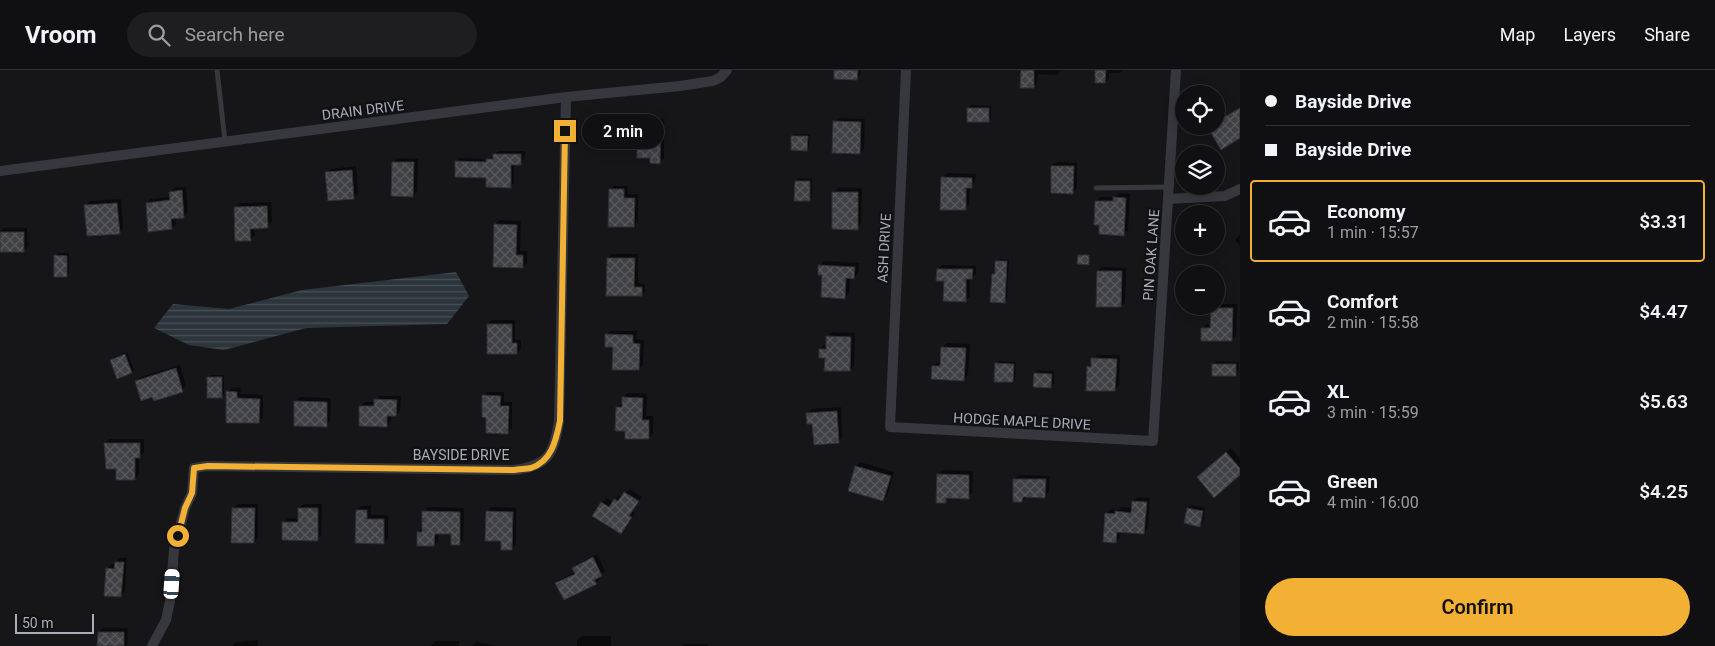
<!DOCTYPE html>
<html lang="en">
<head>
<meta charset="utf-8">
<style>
  :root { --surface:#101012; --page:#1e1e20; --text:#f1f3f6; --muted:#9c9d9f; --line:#303032; --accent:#f2b134 }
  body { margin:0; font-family:Roboto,sans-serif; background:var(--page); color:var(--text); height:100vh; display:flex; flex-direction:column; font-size:19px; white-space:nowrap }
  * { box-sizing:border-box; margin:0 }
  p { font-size:16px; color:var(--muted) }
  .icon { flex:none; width:28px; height:28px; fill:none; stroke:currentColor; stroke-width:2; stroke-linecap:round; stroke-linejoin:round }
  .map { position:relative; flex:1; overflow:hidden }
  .drawer { display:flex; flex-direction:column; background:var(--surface); width:475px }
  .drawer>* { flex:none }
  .hud { display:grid; align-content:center; height:110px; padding:0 25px; background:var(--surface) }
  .tools { position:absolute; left:1175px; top:15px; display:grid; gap:10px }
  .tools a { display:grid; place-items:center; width:50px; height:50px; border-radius:50%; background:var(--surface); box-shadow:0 2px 12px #0003,0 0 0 1px var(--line); font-size:25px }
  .scale { position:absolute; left:15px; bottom:12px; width:79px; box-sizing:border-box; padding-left:5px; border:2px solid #a8adb8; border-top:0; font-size:14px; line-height:18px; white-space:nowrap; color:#a8adb8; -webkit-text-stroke:4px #111113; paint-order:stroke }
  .end { position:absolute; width:22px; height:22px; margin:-11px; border:6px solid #f2b134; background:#111; box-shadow:0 0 0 2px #111 }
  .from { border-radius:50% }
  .bubble { position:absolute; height:35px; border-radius:18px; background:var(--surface); box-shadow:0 2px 12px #0003,0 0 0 1px var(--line); font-size:16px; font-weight:600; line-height:35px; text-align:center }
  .car { position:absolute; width:15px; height:30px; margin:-15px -8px; border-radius:6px; box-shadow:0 0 4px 1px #0007; background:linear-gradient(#fff 24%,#345 0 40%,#fff 0 76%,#345 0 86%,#fff 0) }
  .hud b { display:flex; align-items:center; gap:18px; height:48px; font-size:19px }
  .hud b+b { border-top:1px solid var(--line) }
  .hud i { width:12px; height:12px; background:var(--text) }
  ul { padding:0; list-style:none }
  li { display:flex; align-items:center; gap:15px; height:82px; margin:0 10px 8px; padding:0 15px; border:2px solid transparent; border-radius:5px }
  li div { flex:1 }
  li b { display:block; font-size:19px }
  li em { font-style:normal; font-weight:600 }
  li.selected { border-color:var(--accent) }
  li>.icon { width:45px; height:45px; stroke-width:1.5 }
  .button { display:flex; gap:10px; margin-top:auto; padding:10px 25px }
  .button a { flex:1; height:58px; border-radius:30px; background:var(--accent); color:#111; font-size:20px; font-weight:600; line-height:58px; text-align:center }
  header { display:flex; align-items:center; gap:30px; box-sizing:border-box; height:70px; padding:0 25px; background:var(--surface); border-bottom:1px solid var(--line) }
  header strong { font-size:24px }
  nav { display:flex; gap:28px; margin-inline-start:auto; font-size:18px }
  .search { width:350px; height:45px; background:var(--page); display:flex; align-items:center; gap:12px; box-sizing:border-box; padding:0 18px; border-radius:28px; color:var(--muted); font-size:19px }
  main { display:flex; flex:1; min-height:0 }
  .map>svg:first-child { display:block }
</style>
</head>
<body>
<header>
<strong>Vroom</strong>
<div class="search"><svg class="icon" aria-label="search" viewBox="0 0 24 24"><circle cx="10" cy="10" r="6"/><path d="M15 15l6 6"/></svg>Search here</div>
<nav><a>Map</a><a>Layers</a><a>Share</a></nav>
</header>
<main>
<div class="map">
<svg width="1240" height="576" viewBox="0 0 1240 576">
  <defs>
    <pattern id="water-rules" width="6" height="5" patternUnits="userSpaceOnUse" patternTransform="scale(1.25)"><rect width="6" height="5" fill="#2c353c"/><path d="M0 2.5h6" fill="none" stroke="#485056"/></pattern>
    <pattern id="building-cross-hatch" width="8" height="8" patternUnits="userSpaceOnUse" patternTransform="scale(1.25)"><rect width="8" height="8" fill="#404145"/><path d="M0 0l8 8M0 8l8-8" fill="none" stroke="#595a5e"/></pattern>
  </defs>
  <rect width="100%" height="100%" fill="#161618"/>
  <!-- water -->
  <polygon fill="url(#water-rules)" points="456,202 469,226 447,254 306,258 224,280 189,275 154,258 173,234 229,239 302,220"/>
  <!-- shadow -->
  <g fill="#0007">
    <polygon points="835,0 861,0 861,4 857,8"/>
    <polygon points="1022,0 1061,0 1057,5 1038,4 1037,13 1033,17"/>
    <polygon points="1097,0 1124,0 1120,3 1109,3 1109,8 1105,12"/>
    <polygon points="971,35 991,36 991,48 988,51 968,38"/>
    <polygon points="638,48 664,49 664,88 659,92 651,87 638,70 633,52"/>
    <polygon points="838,48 865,49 864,79 860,83 834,52"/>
    <polygon points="795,64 810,64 809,77 807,79 792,67"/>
    <polygon points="498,81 525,81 524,90 520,94 514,94 514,113 510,117 456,92 460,88 489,89 494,86"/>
    <polygon points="397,88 418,89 417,121 413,126 393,93"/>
    <polygon points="1057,92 1077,93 1077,118 1073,122 1052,96"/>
    <polygon points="356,96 358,123 353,127 327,103 331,99"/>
    <polygon points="947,103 976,104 975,112 970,117 969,135 965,139 942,108"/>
    <polygon points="798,108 812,109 812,127 809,130 796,111"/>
    <polygon points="614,116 628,116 628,124 638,124 638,151 634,155 610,120"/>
    <polygon points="186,117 188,142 184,146 175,147 176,154 171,158 147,133 151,129 171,127 170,122 175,118"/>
    <polygon points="838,118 862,118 861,154 857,158 834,122"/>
    <polygon points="1119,123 1130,124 1128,160 1124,164 1097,131 1101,127 1115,127"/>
    <polygon points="121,129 123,158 119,162 85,136 90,131"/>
    <polygon points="271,132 272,152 267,157 254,157 255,165 250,170 236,137 240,133"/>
    <polygon points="500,150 521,151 520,181 527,181 527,193 523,197 495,154"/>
    <polygon points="4,158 27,158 28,176 23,181 0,181 0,161"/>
    <polygon points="1239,165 1240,165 1240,176 1235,170"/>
    <polygon points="58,183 69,183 69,204 66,206 56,186"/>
    <polygon points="612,184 638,184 638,213 645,214 645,221 641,225 608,188"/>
    <polygon points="999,189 1009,190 1007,229 1005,232 993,204 996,202 997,192"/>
    <polygon points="824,191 859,193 858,203 854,208 850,207 849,223 845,227 824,204 820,196"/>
    <polygon points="942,195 976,196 976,204 970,208 970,226 966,230 945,210 938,199"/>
    <polygon points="1102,197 1126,198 1125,232 1121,236 1098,201"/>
    <polygon points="1217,234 1237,234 1236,266 1232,270 1203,258 1207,254 1212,254 1212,238 1216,236"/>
    <polygon points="492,250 515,250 515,270 521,270 521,279 517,283 488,254"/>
    <polygon points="611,261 637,261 636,269 644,270 643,295 639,299 614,276 607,265"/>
    <polygon points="832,262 855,263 854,296 850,300 826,287 820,279 824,275 827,275 827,267"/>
    <polygon points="947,273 970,274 968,305 964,309 933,297 937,292 942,292 942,277"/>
    <polygon points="127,282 134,300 131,302 112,290 114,287"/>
    <polygon points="1097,285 1120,285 1119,316 1115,320 1088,297"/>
    <polygon points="998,291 1016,292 1015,309 1013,311 996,294"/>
    <polygon points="1216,291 1239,292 1238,302 1236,305 1213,294"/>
    <polygon points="180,295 186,316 182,320 136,311 140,307"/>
    <polygon points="1038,300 1054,301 1054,314 1051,317 1035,316 1035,303"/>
    <polygon points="211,305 224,305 224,324 221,327 208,307"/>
    <polygon points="232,318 241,318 240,324 263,325 263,348 258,352 228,322"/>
    <polygon points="488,322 504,322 504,332 512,332 512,358 508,362 488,346 483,326"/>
    <polygon points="628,323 647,324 646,346 653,346 653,364 649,368 626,360 617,337 623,333 623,328"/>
    <polygon points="379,326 401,326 400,341 396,345 391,345 391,351 386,355 361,336 365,332 375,332"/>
    <polygon points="300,327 331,328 330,351 326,356 295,332"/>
    <polygon points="841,337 842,368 838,372 814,352 808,343 812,339"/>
    <polygon points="110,369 144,369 144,382 139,387 139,404 135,409 118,398 105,373"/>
    <polygon points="1231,378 1240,389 1240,403 1203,403"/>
    <polygon points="860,392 894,402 887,426 883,430 849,420 856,396"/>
    <polygon points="942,400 973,401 972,423 968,427 950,427 945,432 938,404"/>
    <polygon points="1019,405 1050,406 1049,422 1045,426 1027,426 1022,431 1015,409"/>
    <polygon points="630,419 642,427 633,441 635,443 621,463 594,445 606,428 613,432 619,425 622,427"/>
    <polygon points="1138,427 1150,428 1148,459 1143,463 1121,461 1120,467 1116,472 1106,443 1111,439 1119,440 1121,437 1133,438 1133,431"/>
    <polygon points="238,434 258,434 258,468 254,472 233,438"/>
    <polygon points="304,434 322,434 321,465 317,470 283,453 288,448 299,449 299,438"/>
    <polygon points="1191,435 1205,438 1203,453 1200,455 1185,452 1188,438"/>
    <polygon points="361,436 371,436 371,445 388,445 388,468 384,472 357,440"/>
    <polygon points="428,437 464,438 463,470 459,474 453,463 438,463 438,471 434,475 418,462 423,458 423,442"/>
    <polygon points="491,437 516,438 516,474 512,479 502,470 487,442"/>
    <polygon points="597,484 605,501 599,506 600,509 596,513 557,513 561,509 575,502 573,498 578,494"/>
    <polygon points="120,488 127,488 125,521 121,526 107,499 111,494 116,495 116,492"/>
    <polygon points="103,558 128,558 127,576 99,576 99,562"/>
    <polygon points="582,566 611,566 611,576 577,576 577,570"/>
    <polygon points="258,570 258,576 232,576 236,572"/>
    <polygon points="436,571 459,571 459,576 431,576"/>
    <polygon points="476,572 496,576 472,576"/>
    <polygon points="684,574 708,574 708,576 682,576"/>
  </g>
  <!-- building -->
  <g fill="url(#building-cross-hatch)" stroke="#303034">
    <polygon points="834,0 858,0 857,10 834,9"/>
    <polygon points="1021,0 1034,0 1034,18 1020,18"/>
    <polygon points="1095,0 1106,0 1105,13 1095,13"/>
    <rect x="967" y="38" width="22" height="14"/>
    <polygon points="1240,38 1240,68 1221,80 1207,56 1216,56 1216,52"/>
    <polygon points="833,51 861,52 860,84 832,83"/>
    <polygon points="632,52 661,52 660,94 650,93 650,88 637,88 637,71 632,71"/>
    <polygon points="791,66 808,66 807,81 791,80"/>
    <polygon points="493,84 521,84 521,95 511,95 511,118 486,117 486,108 455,107 455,91 486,92 486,89 493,89"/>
    <polygon points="392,92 414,92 413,127 391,126"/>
    <polygon points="1051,96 1074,96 1073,124 1051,123"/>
    <polygon points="352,100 354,129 328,131 325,102"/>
    <polygon points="941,107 972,108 972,118 966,118 966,140 940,140"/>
    <polygon points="795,111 810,111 810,131 794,131"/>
    <polygon points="609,119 624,119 624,128 635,128 634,157 608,157"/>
    <polygon points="182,120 184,148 171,149 172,159 148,162 146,133 170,130 169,122"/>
    <polygon points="832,122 858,122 858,160 832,159"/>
    <polygon points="1113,127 1126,128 1124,166 1099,164 1099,155 1094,155 1095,131 1113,131"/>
    <polygon points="117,133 120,164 87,166 84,135"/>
    <polygon points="267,136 268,158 250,159 251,171 235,171 234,137"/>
    <polygon points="494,154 517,155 516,185 523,185 523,198 493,197"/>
    <rect x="0" y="162" width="24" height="20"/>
    <polygon points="54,185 67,186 67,207 54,207"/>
    <polygon points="1078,185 1089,185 1089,195 1077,194"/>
    <polygon points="607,188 635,188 634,217 642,217 642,226 606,226"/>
    <polygon points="995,191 1007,191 1005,233 990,232 992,204 995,204"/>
    <polygon points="818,195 855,197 854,209 846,208 845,229 821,227 822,205 818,205"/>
    <polygon points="937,199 973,199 972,209 966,209 966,232 943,231 944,211 936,211"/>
    <polygon points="1097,201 1122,201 1121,237 1096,237"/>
    <polygon points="1211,238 1233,238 1232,271 1201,271 1201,258 1210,258"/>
    <polygon points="487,254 512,254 512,273 517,273 517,284 487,284"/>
    <polygon points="605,264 633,265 633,273 640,274 639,300 612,300 613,277 605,277"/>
    <polygon points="826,266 851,267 850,301 824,301 825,288 819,288 819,279 826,279"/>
    <polygon points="941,277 966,278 964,311 931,309 932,296 940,296"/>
    <polygon points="125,284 132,303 117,309 110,290"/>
    <polygon points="1091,288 1117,289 1115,321 1086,321 1087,296 1091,297"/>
    <polygon points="995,293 1014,294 1013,312 994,312"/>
    <rect x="1212" y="294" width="24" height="12"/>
    <polygon points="176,298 183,322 154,331 152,327 141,331 135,311"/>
    <polygon points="1034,303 1052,304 1051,318 1033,317"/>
    <rect x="207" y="307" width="15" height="21"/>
    <polygon points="226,321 237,322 237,328 260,329 259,353 226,353"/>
    <polygon points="482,325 501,326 500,336 509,336 508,364 486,363 486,348 482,347"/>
    <polygon points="622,327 643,328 642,350 649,350 649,369 625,369 625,361 615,361 616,337 622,337"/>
    <polygon points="374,329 397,330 396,346 387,346 387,357 359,356 359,336 374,336"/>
    <polygon points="294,331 327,332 327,357 294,356"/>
    <polygon points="837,341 839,373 814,375 812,354 807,354 806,343"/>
    <polygon points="104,373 140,373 140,388 135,388 135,410 116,410 116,399 106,399"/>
    <polygon points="1226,382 1240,398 1240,405 1214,428 1197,407"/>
    <polygon points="855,396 891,406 883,431 848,421"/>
    <polygon points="937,404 969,405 969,429 946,428 946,433 936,433"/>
    <polygon points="1013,409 1046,409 1045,428 1023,427 1022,432 1013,432"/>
    <polygon points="624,422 639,431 629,446 632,447 621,464 592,446 601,432 609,437 614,429 618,431"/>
    <polygon points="1132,431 1147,432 1144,464 1117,462 1116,473 1103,472 1105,443 1115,444 1115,441 1131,443"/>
    <polygon points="232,438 255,438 254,473 231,473"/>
    <polygon points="298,438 318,438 318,471 282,470 282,452 298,452"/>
    <polygon points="1187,438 1203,441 1200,457 1184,453"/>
    <polygon points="356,440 367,440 367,449 384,449 384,474 355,473"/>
    <polygon points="422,441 460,442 460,475 451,475 451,464 435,464 434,476 417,476 417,462 422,462"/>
    <polygon points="486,441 513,442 512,480 501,480 501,471 485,471"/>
    <polygon points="593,487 602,506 594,510 597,514 564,530 555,513 575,504 572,498"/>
    <polygon points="115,492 124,492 121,527 104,526 106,498 114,499"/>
    <polygon points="98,562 124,562 124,576 97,576"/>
  </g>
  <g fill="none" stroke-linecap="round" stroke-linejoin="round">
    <!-- lane -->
    <g stroke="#37383d" stroke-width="5">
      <polyline points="217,0 225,71"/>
      <polyline points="1096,118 1169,117"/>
    </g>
    <!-- street -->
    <g stroke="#37383d" stroke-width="10">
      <polyline points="906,0 890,357 1153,371 1176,0"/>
      <polyline points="0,101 566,27 680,16 713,11 721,7 727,0"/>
      <polyline points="1168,129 1225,126 1240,119"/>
      <path d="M 152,576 L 166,550 L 170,531 L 174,480 L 185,438 L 192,423 L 194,398 L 207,396 L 514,400 C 549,396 554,383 559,351 L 566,27"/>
    </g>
  </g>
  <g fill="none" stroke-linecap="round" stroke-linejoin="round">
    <!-- route -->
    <path stroke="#f2b134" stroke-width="6" d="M 178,466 L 185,438 L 192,423 L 194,398 L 208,396 L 514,400 C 519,399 526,399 531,398 C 552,391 556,370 560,351 L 565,61"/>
  </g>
  <g text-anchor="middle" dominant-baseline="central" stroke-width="4.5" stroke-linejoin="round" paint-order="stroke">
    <!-- street labels -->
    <g font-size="14" fill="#a8adb8" stroke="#111113">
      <text transform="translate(363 40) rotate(-7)">DRAIN DRIVE</text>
      <text transform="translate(884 178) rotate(-87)">ASH DRIVE</text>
      <text transform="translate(1151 185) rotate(-86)">PIN OAK LANE</text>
      <text transform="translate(1022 351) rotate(3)">HODGE MAPLE DRIVE</text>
      <text x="461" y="385">BAYSIDE DRIVE</text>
    </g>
  </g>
</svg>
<div class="tools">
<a><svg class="icon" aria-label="locate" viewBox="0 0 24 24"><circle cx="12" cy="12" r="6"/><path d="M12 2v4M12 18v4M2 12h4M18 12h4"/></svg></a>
<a><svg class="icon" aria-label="layers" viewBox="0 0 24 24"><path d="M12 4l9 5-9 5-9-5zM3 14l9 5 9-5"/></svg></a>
<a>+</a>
<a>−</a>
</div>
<div class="scale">50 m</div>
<i class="end from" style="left:178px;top:466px"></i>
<i class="end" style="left:565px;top:61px"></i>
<div class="bubble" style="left:582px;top:44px;width:82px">2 min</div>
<i class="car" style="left:172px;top:514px;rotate:4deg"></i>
</div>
<section class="drawer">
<div class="hud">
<b><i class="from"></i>Bayside Drive</b>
<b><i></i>Bayside Drive</b>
</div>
<ul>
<li class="selected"><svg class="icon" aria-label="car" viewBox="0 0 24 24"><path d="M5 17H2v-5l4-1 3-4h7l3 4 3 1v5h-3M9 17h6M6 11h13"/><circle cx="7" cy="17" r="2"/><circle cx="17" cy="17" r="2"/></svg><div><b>Economy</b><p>1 min · 15:57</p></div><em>$3.31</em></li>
<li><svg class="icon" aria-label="car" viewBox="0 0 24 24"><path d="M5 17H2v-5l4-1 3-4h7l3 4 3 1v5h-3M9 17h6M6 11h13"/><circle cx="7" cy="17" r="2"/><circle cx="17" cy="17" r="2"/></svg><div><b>Comfort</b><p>2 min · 15:58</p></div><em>$4.47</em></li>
<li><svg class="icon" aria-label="car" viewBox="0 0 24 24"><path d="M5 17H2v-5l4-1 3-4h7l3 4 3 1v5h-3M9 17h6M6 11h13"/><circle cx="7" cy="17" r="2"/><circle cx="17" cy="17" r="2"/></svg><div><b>XL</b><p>3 min · 15:59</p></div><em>$5.63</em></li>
<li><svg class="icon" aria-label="car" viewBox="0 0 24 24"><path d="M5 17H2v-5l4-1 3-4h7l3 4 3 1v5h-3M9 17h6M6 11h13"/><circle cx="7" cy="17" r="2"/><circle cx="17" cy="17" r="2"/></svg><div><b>Green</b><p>4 min · 16:00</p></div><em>$4.25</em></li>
</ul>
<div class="button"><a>Confirm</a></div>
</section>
</main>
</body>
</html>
